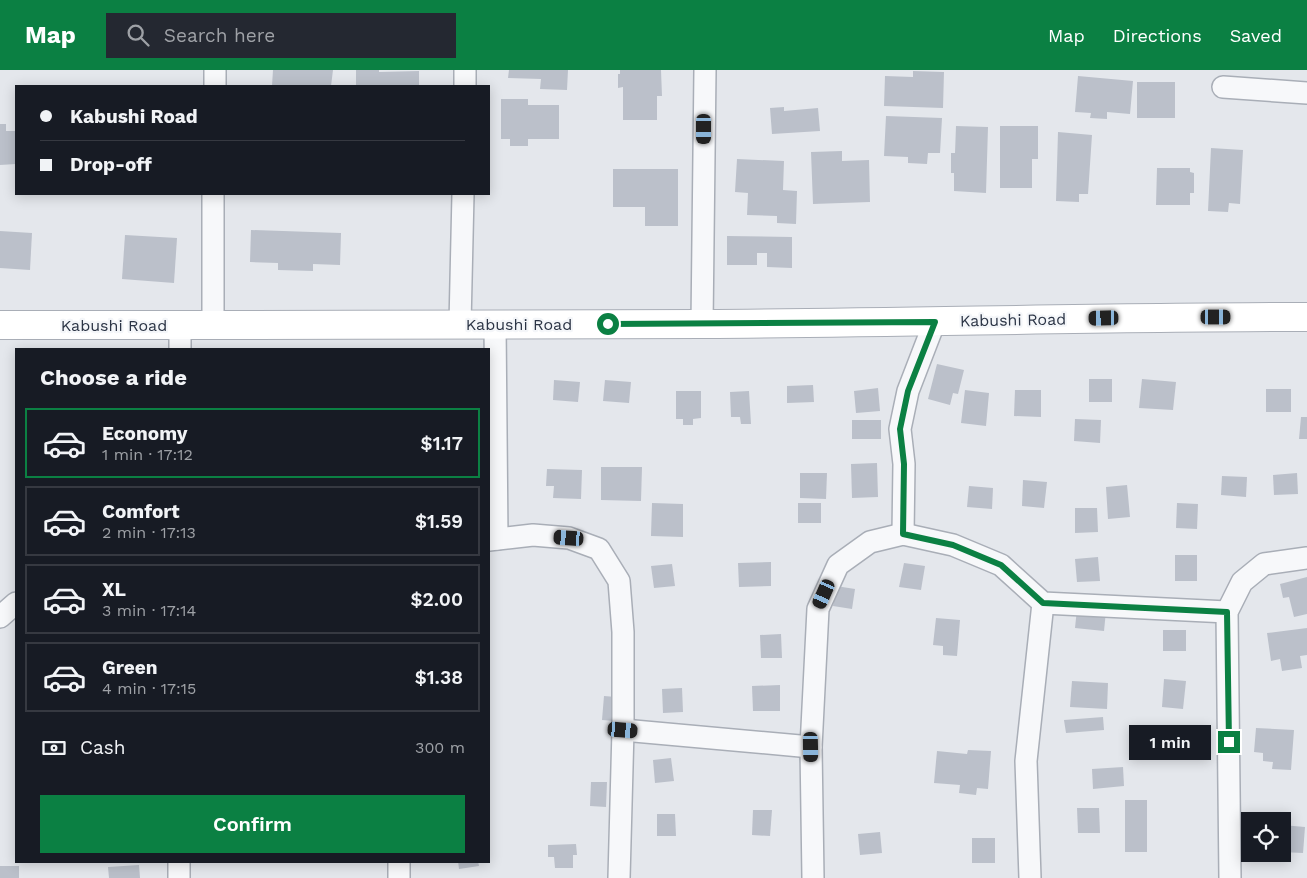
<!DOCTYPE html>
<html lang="en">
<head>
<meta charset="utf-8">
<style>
  :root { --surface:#171b24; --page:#242831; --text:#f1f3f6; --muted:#9ea1a6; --line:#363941; --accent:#0b8043 }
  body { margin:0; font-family:"Work Sans",sans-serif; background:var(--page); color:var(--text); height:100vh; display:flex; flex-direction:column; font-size:19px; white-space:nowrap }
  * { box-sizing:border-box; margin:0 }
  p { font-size:16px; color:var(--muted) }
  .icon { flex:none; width:28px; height:28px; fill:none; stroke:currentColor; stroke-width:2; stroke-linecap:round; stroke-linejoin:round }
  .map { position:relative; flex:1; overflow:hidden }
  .details { position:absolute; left:15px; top:278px; width:475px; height:515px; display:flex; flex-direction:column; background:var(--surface); border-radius:0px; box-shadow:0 2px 12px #0003 }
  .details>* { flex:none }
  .top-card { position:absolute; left:15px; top:15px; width:475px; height:110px; border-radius:0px; box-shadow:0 2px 12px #0003; display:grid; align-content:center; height:110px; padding:0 25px; background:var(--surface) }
  .buttons { position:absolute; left:1241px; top:742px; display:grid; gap:10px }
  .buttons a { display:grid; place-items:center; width:50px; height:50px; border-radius:0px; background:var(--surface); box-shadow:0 2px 12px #0003; font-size:25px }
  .end { position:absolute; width:22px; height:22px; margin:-11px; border:6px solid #0b8043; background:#fff; box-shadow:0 0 0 2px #fff }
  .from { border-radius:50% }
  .bubble { position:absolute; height:35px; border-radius:0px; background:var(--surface); box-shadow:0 2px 12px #0003; font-size:16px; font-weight:600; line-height:35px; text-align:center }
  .car { position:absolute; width:15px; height:30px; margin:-15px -8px; border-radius:6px; box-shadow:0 0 4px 1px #0007; background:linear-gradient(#222 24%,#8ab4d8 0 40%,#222 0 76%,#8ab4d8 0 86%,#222 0) }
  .top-card b { display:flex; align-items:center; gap:18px; height:48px; font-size:19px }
  .top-card b+b { border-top:1px solid var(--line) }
  .top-card i { width:12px; height:12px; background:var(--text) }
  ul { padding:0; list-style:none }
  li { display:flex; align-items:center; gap:15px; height:70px; margin:0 10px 8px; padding:0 15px; border:2px solid var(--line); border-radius:0px }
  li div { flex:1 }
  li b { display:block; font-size:19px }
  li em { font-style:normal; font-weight:600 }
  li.on { border-color:var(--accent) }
  li>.icon { width:45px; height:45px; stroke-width:1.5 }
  h2 { padding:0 25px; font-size:22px; line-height:60px }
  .pay { display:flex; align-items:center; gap:12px; height:55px; padding:0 25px; font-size:19px }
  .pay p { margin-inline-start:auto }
  .primary-button { display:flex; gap:10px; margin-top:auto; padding:10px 25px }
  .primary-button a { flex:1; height:58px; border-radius:0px; background:var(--accent); color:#fff; font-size:20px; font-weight:600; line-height:58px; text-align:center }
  header { display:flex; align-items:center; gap:30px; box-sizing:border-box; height:70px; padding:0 25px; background:var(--accent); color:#fff }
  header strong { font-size:24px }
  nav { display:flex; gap:28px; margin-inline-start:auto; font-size:18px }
  .search { width:350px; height:45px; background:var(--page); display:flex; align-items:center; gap:12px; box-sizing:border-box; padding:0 18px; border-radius:0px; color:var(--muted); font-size:19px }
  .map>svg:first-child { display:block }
</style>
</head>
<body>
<header>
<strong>Map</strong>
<div class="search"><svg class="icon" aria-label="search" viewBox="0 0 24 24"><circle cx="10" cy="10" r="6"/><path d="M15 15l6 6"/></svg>Search here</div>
<nav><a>Map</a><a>Directions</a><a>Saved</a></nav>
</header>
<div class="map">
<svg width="1307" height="808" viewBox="0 0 1307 808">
  <rect width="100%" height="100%" fill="#e4e7ec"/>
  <!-- building -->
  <g fill="#bbc0ca">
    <polygon points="273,0 333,0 331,16 272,16"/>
    <polygon points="356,0 379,0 379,2 419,1 419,16 356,16"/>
    <polygon points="509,0 568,0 567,20 540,19 541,9 508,8"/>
    <polygon points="620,0 661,0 662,26 657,26 657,50 623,50 623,17 618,18 618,4 620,4"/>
    <polygon points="913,1 944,2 943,38 884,36 885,6 913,7"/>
    <polygon points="1078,6 1133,11 1130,44 1107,42 1107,49 1090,48 1091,43 1075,42"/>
    <rect x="1137" y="12" width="38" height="36"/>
    <polygon points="501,29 528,29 528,35 559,35 559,69 528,69 528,76 510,76 510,69 501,69"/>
    <polygon points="784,37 784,41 818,38 820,61 772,64 770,38"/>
    <polygon points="886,46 942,48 940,83 928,83 927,94 908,93 908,87 884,86"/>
    <polygon points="0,54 6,54 6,61 16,61 16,94 0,95"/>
    <polygon points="956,56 988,57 986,123 954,121 954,103 951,103 951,83 955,83"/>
    <polygon points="1000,56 1038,56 1038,89 1032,89 1032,118 1000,118"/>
    <polygon points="1058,62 1092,65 1088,124 1079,124 1079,132 1056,131"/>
    <polygon points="1211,78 1243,80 1240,134 1229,133 1228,142 1208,141"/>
    <polygon points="842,81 842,91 869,90 870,132 813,134 811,82"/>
    <polygon points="737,89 784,91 783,120 797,121 796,154 777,153 777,146 747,145 748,123 735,122"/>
    <polygon points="1157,98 1190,98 1190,102 1194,103 1194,123 1190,123 1190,135 1156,135"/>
    <polygon points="613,99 678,99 678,156 645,156 645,137 613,137"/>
    <polygon points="251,160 341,163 340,195 313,194 313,201 278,200 278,193 250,192"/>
    <polygon points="0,161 32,163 30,200 0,198"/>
    <polygon points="125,165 177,168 174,213 122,209"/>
    <polygon points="727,166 792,167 792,198 767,197 767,183 757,183 757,195 727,195"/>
    <polygon points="937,294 964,300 958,324 953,323 950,335 928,329"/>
    <rect x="1089" y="309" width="23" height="23"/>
    <polygon points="1142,309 1176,312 1173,340 1139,338"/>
    <polygon points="554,310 580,312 578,332 553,330"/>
    <polygon points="605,310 631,312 629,333 603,331"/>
    <polygon points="813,315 814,332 787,333 787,316"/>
    <polygon points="878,318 880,341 856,343 854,321"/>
    <rect x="1266" y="319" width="25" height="23"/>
    <polygon points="965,320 989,323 986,356 961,353"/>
    <polygon points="1015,320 1041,320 1041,347 1014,346"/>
    <polygon points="676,321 701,321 701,348 693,349 693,355 683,355 683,349 676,349"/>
    <polygon points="749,321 751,354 741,354 740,347 731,347 730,322"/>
    <polygon points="1301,347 1307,347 1307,369 1299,369"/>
    <polygon points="1075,349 1101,350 1100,373 1074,371"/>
    <rect x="852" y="350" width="29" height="19"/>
    <polygon points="877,393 878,427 852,428 851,394"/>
    <polygon points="601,397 642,397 641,431 601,430"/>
    <polygon points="547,399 582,400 581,429 553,428 554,416 546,416"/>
    <polygon points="800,403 827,403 826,429 800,428"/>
    <polygon points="1297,403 1298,424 1274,425 1273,405"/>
    <polygon points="1222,406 1247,407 1246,427 1221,425"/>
    <polygon points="1023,410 1047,412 1044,438 1022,436"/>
    <polygon points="1127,415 1130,447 1108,449 1106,417"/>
    <polygon points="969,416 993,418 992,439 967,437"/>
    <polygon points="652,433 683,434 683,467 651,466"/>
    <rect x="798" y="433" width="23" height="20"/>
    <polygon points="1177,433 1198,434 1197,459 1176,458"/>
    <polygon points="1075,438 1097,438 1098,462 1075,463"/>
    <rect x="1175" y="485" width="22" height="26"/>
    <polygon points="1098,487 1100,511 1077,512 1075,489"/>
    <polygon points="771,492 771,516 739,517 738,493"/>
    <polygon points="904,493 925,496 921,520 899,517"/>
    <polygon points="672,494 675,516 654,518 651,496"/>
    <polygon points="1307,507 1307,544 1294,547 1289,527 1283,528 1280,514"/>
    <polygon points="836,516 855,519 852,539 833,536"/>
    <polygon points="1077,539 1106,541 1104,561 1075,558"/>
    <polygon points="936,548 960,550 957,586 943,585 943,576 933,575"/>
    <polygon points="1307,558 1307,585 1300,586 1302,598 1282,601 1280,589 1271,591 1267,563"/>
    <rect x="1163" y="560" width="23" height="21"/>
    <polygon points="781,564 782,588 761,588 760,565"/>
    <polygon points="1164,609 1186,611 1183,639 1162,637"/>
    <polygon points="1072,611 1108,613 1107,639 1070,637"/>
    <polygon points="780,615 780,641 753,641 752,616"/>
    <polygon points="682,618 683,642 663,643 662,619"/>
    <polygon points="604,626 616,627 614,651 602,650"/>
    <polygon points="1103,647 1104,660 1066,663 1064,650"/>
    <polygon points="1256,658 1294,660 1291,700 1272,699 1273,692 1263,691 1263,683 1254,682"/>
    <polygon points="968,680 991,681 988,719 977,718 976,725 959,723 960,715 934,713 937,681 967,684"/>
    <polygon points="671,688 674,711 655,713 653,690"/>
    <polygon points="1123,697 1124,716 1093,719 1092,699"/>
    <polygon points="591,712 607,712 606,737 590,736"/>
    <rect x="1125" y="730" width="22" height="52"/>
    <polygon points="1077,738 1099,738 1100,763 1078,763"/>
    <polygon points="753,740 772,740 770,766 752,765"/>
    <polygon points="657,744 675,744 676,766 657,766"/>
    <polygon points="1282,755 1305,757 1303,783 1282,782"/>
    <polygon points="880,762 882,783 860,785 858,764"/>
    <rect x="972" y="768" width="23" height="25"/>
    <polygon points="576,774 577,785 573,785 573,798 555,798 554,787 548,787 548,775"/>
    <polygon points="458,791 478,791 479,796 459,799"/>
    <polygon points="139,795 140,808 109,808 108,797"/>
    <rect x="0" y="796" width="19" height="12"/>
  </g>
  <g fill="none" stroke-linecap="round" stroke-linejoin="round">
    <defs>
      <g id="minor">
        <polyline points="215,16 215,0"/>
        <polyline points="465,16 465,0"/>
        <polyline points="1223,17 1307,23"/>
        <polyline points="213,124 213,256"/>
        <polyline points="460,254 463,124"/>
        <polyline points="495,254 497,469"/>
        <polyline points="702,254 705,0"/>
        <polyline points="180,279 180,255"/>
        <polyline points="903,464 904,394 900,359 908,321 935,251"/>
        <polyline points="489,470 533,465 569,468 599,479 619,511 623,562 623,660 619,808"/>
        <polyline points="0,547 16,533"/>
        <polyline points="623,660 811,677"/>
        <polyline points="179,791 179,808"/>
        <polyline points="399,791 399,808"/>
        <polyline points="813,808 811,677 818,539 838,495 870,472 903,464 953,475 1001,495 1043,533 1227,542"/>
        <polyline points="1030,808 1026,691 1043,533"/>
        <polyline points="1230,808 1227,542 1242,512 1264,494 1307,488"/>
      </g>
      <path id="secondary" d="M 0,255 C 234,255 469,255 703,254 C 904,253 1106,247 1307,247"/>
    </defs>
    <!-- minor casing -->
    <use href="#minor" stroke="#a9aeb7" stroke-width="24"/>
    <!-- secondary casing -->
    <use href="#secondary" stroke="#a9aeb7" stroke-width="30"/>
    <!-- minor -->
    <use href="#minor" stroke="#f7f8fa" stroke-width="21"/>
    <!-- secondary -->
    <use href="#secondary" stroke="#fff" stroke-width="28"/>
  </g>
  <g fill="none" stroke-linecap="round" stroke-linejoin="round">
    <!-- route -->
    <polyline stroke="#0b8043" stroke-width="6" points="608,254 935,252 908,321 900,359 904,394 903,464 953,475 1001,495 1043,533 1227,542 1229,672"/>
  </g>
  <g text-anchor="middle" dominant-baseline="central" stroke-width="4.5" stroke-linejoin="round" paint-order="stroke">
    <!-- street labels -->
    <g font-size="16" fill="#2b3445" stroke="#f4f6f9">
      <text transform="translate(1013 250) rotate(-1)">Kabushi Road</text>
      <text x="519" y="254">Kabushi Road</text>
      <text x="114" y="255">Kabushi Road</text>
    </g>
  </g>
</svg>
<div class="buttons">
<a><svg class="icon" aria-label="locate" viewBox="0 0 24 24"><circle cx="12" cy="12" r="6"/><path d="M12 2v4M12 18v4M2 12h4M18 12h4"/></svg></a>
</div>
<i class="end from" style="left:608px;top:254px"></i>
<i class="end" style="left:1229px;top:672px"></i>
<div class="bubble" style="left:1129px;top:655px;width:82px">1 min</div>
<i class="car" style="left:704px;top:59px;rotate:180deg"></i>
<i class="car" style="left:1216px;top:247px;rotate:90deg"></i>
<i class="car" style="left:1104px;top:248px;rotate:269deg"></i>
<i class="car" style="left:569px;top:468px;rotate:274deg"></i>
<i class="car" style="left:824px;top:524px;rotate:204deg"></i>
<i class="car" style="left:623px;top:660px;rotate:95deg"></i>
<i class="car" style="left:811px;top:677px;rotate:179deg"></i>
<div class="top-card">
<b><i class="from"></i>Kabushi Road</b>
<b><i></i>Drop-off</b>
</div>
<section class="details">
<h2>Choose a ride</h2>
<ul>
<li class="on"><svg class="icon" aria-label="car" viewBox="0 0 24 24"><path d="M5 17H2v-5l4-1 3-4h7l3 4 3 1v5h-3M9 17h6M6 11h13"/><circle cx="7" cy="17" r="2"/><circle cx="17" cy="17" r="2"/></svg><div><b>Economy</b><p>1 min · 17:12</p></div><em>$1.17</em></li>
<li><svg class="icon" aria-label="car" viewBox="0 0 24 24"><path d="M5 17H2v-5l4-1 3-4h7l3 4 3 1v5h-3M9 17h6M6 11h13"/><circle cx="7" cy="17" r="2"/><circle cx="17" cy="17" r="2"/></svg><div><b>Comfort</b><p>2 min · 17:13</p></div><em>$1.59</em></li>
<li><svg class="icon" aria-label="car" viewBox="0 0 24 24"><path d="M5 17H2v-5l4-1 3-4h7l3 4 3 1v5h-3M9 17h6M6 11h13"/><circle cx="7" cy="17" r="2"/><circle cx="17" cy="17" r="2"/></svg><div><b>XL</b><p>3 min · 17:14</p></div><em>$2.00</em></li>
<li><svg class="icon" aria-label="car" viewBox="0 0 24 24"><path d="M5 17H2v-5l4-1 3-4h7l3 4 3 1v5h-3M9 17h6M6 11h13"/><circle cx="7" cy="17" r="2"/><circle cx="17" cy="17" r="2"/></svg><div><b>Green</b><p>4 min · 17:15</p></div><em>$1.38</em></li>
</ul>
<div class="pay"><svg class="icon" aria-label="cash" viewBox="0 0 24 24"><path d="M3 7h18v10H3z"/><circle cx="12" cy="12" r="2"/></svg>Cash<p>300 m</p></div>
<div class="primary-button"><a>Confirm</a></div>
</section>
</div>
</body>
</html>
